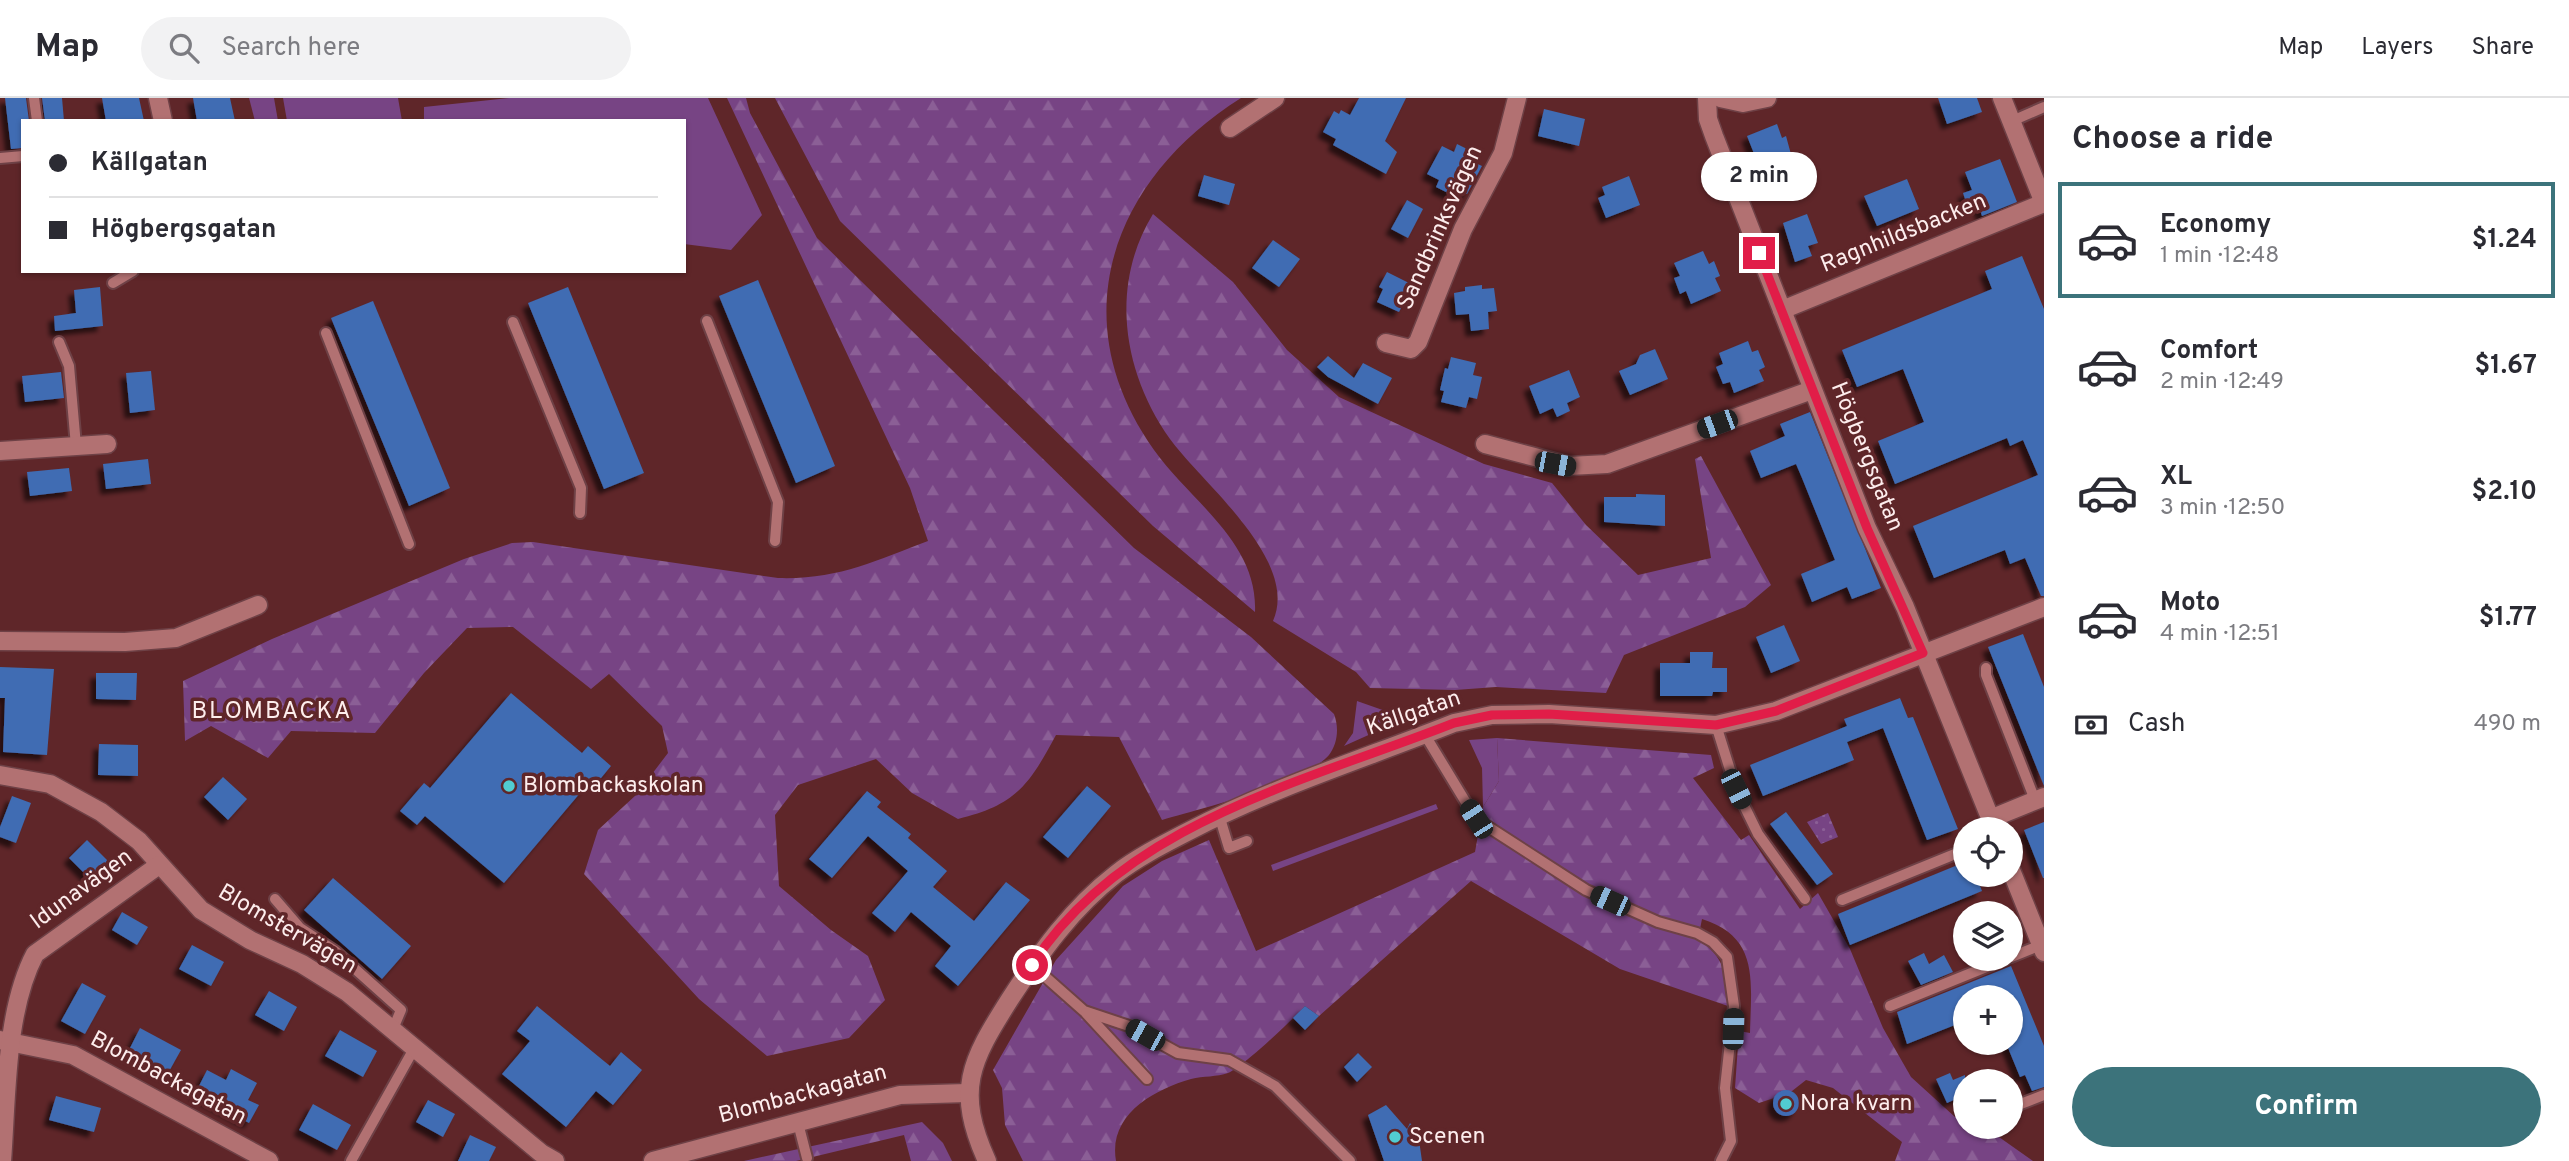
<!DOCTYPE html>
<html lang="en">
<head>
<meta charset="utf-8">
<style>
  :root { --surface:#fff; --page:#f2f2f3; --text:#2b2b33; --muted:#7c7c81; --line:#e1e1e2; --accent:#3c737b }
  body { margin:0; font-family:Overpass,sans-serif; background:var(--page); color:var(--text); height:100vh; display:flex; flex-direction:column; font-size:26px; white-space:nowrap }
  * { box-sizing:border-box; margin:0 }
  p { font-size:23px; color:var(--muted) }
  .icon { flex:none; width:38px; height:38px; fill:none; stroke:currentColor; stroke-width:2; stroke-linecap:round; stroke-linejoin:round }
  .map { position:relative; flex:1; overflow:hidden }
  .drawer { display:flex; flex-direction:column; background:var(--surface); width:525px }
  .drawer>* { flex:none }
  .guide { position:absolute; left:21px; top:21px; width:665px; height:154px; border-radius:0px; box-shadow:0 2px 5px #0004; display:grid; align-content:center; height:154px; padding:0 28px; background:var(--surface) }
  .buttons { position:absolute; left:1953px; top:719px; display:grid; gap:14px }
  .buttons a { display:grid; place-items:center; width:70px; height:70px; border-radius:50%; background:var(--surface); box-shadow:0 2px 5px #0004; font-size:35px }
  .end { position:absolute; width:32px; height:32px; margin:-16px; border:9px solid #e11d48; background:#fff; box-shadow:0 0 0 4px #fff }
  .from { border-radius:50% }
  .bubble { position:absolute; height:49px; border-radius:24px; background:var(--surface); box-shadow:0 2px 5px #0004; font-size:23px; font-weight:700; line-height:49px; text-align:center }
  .car { position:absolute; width:21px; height:42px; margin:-21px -10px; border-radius:9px; box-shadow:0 0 5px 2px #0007; background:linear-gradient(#222 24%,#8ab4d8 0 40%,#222 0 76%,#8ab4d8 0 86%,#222 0) }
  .guide b { display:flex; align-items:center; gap:24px; height:66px; font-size:26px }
  .guide b+b { border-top:2px solid var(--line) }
  .guide i { width:18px; height:18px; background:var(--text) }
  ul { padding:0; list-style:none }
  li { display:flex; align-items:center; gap:21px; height:116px; margin:0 14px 10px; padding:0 14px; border:4px solid transparent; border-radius:0px }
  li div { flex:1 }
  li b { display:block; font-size:26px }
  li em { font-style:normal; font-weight:700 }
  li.selected { border-color:var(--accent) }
  li>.icon { width:63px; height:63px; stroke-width:1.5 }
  h2 { padding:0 28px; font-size:32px; line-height:84px }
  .pay { display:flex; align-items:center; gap:18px; height:77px; padding:0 28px; font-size:26px }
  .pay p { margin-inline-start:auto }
  .action { display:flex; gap:14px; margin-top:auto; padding:14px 28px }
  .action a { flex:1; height:80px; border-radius:42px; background:var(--accent); color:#fff; font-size:28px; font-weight:700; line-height:80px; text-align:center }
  header { display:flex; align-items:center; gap:42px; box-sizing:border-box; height:98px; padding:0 35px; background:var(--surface); border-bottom:2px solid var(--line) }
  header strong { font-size:33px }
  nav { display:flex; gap:38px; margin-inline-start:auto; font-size:24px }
  .search { width:490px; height:63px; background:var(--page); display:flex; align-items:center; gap:18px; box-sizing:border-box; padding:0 24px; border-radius:38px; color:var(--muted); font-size:26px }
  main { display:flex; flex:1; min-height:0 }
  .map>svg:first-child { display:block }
</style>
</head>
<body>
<header>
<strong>Map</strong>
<div class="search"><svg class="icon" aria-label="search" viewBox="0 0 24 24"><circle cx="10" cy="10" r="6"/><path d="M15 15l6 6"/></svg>Search here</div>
<nav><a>Map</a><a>Layers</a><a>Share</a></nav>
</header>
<main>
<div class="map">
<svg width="2044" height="1063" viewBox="0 0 2044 1063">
  <defs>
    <pattern id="forest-firs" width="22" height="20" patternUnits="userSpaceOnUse" patternTransform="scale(1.75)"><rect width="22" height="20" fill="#774484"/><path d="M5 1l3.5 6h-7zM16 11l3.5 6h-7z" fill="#8b5f96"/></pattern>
    <pattern id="park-dots" width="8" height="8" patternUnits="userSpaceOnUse" patternTransform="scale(1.75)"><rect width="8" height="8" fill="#774484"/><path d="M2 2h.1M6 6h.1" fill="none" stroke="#8b5f96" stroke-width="1.8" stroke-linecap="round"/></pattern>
    <filter id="shadow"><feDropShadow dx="-5.5" dy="5.5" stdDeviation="2" flood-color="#0009"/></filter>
  </defs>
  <rect width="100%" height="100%" fill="#5f2629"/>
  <!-- green -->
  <g fill="#774484">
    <polygon points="249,0 274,0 278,23 255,23"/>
    <polygon points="283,0 398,0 402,23 287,23"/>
    <polygon points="509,0 708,0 762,117 731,152 684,146 684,23 424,23 424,9"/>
    <polygon points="1357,603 1394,616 1422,613 1344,648 1353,635"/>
    <polygon points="1497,640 1499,683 1483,709 1482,670 1469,642"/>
    <polygon points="1436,706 1438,711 1273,773 1271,767"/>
  </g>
  <!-- forest -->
  <g fill="url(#forest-firs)">
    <path d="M 727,0 L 746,0 L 750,15 L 817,140 L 1134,450 L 1251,539 L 1334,616 C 1339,629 1338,645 1329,657 C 1304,686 1202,710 1162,722 L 1119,639 L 1056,637 C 1029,687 1016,707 958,721 L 912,695 L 876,661 L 798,687 L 775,717 L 779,788 L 831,832 L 868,858 L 885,902 L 849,940 L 767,958 L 699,901 L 584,776 L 598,732 L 636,697 L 668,655 L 662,628 L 609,576 L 591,591 L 513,529 L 467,530 L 424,575 L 375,635 L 291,633 L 268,660 L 211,628 L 185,643 L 183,583 L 272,541 L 464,461 L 512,445 L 533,444 L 778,480 C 837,482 875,463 928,443 L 910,390 Z"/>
    <path d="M 775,0 L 1241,0 C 1112,81 1061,221 1154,352 C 1191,404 1258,444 1255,514 L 1153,428 L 840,123 Z"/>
    <path d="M 1153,116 L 1233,184 L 1287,252 L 1339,299 L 1484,366 L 1552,385 L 1586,427 L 1638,477 L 1711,460 L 1695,361 L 1701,358 L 1771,487 L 1745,509 L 1624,557 L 1606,595 L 1496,589 L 1455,592 L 1370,590 L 1356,574 L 1273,523 C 1300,462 1201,384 1170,341 C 1123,275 1109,188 1153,116 Z"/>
    <path d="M 1497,640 L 1711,657 L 1714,670 L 1693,680 L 1741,742 L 1749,737 L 1800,811 L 1818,795 L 1850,851 L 1883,930 L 1911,979 L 1955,1019 L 1965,1023 L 1965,1029 L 1989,1032 L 2033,1063 L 1895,1063 L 1902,1044 L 1833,990 L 1806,982 L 1792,993 L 1781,993 L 1774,1000 L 1759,1005 L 1735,990 L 1739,933 L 1750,935 C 1751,884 1760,839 1702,821 L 1698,841 C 1724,858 1728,878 1728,908 L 1620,871 L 1471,783 L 1319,918 L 1305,908 C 1291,923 1245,967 1228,975 C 1217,979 1203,978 1191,981 C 1153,992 1108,1017 1116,1063 L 1023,1063 L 1005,1027 L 1002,990 L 993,972 L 1056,862 L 1123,788 L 1162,763 L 1209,742 L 1256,853 L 1475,754 L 1483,709 L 1499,683 Z"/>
    <polygon points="922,1024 943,1045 952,1063 911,1063 904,1037 796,1063 744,1063"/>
  </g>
  <!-- park -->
  <polygon fill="url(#park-dots)" points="1828,715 1838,739 1821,746 1807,724"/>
  <!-- building -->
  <g fill="#3f6cb3" filter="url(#shadow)">
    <polygon points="5,0 26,0 29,23 23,23 23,50 11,51"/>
    <polygon points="42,0 62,0 64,23 45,23"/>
    <polygon points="102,0 139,0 144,23 106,23"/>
    <polygon points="193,0 230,0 235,23 197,23"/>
    <polygon points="1359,0 1406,0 1385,43 1397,54 1386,76 1333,47 1336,41 1323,34 1334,13 1339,16 1341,12 1350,17"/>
    <polygon points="1938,0 1977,0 1982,14 1947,26"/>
    <polygon points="1544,11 1585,21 1579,48 1538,38"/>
    <polygon points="1777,26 1782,40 1786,38 1795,71 1765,83 1747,38"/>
    <polygon points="1457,46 1473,54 1469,62 1482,68 1467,96 1455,90 1452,97 1436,89 1439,82 1427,76 1442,48 1454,54"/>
    <polygon points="2000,61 2017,104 1982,118 1978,106 1968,110 1963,95 1972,92 1965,74"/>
    <polygon points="1204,77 1235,86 1229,107 1198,98"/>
    <polygon points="1629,78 1640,107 1606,120 1598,100 1605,97 1602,89"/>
    <polygon points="1907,81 1919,111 1877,128 1864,98"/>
    <polygon points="1407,102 1423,111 1408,140 1391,131"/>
    <polygon points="1807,116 1818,145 1808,148 1812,158 1795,164 1783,125"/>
    <polygon points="1273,142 1300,161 1279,189 1252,170"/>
    <polygon points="1703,153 1709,166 1714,163 1720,178 1715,180 1721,193 1691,206 1686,193 1680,196 1674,180 1680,178 1674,165"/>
    <polygon points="2022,158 2044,211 2044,498 2041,498 2025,460 2010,466 2005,452 1934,480 1913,428 2038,377 2023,342 2010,348 2007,340 1895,386 1878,343 1924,324 1903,271 1857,289 1842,252 1992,191 1985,173"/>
    <polygon points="1387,174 1413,187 1399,214 1377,204 1383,191 1379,189"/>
    <polygon points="758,182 835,368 796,385 719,198"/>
    <polygon points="1482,187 1482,191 1494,190 1497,213 1488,214 1489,231 1471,233 1469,216 1456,217 1454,195 1465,193 1465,189"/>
    <polygon points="100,189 103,228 55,233 54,218 76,215 74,192"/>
    <polygon points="568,189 644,375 604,391 528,205"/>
    <polygon points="373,203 450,390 409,408 331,220"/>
    <polygon points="1748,243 1752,254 1758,252 1765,269 1759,272 1764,283 1734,295 1730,284 1723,286 1716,269 1723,266 1719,255"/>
    <polygon points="1655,251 1668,281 1630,297 1619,273 1636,266 1640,257"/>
    <polygon points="1328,258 1354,280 1363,265 1392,280 1378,306 1328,279 1317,269"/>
    <polygon points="1451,259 1476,265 1473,277 1482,279 1477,301 1469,299 1466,310 1441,304 1444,293 1440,292 1445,270 1448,271"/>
    <polygon points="1569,272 1580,299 1567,305 1570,313 1557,319 1553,310 1540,316 1529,288"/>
    <polygon points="151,273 155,312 130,315 126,275"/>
    <polygon points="61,274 64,300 25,304 22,278"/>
    <polygon points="1810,314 1881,490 1852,501 1847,489 1812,504 1801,476 1835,462 1802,380 1796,366 1761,380 1750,353 1785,338 1780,326"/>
    <polygon points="148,361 151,386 106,391 103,366"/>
    <polygon points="69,370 72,393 30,398 27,374"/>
    <polygon points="1636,396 1665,397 1665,428 1604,424 1604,399 1636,399"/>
    <polygon points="1784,527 1800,563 1771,575 1756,539"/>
    <polygon points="2023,536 2044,589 2044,688 1988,549"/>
    <polygon points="1690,554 1713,554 1712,570 1727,570 1727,594 1713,594 1712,598 1660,598 1660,565 1690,565"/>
    <polygon points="0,569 54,571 47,657 3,654 5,600 0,600"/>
    <polygon points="96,575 137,575 136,602 96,601"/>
    <polygon points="511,595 582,655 588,648 611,668 597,685 592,681 504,785 425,718 417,727 400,713 424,685 430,690"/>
    <polygon points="1900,600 1908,620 1913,619 1958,731 1927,742 1883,630 1847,644 1854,662 1763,698 1750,667 1847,628 1844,621"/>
    <polygon points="99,646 138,647 138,678 98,677"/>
    <polygon points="223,679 247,701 228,722 204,699"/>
    <polygon points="1087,688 1111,708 1068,760 1043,739"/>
    <polygon points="867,693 881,704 877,709 911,736 908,740 947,773 933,789 974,823 1006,784 1030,802 958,888 935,868 951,848 911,814 895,834 872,815 908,773 868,738 832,780 809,761"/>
    <polygon points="12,698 31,705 16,745 0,739 0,729"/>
    <polygon points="1786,714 1833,776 1817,787 1770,726"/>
    <polygon points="2044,724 2044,780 2043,780 2024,732"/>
    <polygon points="87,742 110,765 92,783 69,760"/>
    <polygon points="1965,764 1965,777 1976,777 1982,793 1850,847 1838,816"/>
    <polygon points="333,780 411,848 382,881 304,812"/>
    <polygon points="122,814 148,829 137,847 112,832"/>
    <polygon points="192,847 224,864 211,888 179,871"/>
    <polygon points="1924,855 1929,866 1944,857 1953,874 1921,887 1908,863"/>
    <polygon points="2011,868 2044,948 2044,989 2032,993 2025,977 2020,979 2006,945 2011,945 2011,900 1965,900 1965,923 1907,946 1897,914"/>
    <polygon points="82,885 106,898 85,936 61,923"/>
    <polygon points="269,893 297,909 284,933 255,917"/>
    <polygon points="537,908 610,968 621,954 642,972 613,1007 596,993 566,1029 502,976 530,943 517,933"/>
    <polygon points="1305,908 1319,918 1305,932 1293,920"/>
    <polygon points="140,930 181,952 167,977 127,956"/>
    <polygon points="340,932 377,953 363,979 325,958"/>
    <polygon points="1358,955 1372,969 1357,984 1344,969"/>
    <polygon points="231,971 257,985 248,1002 259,1007 249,1025 195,996 207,972 226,982"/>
    <polygon points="1950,975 1953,982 1965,977 1965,997 1947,1005 1936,981"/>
    <circle cx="1786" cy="1005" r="13"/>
    <polygon points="56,998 101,1010 94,1034 49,1022"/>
    <polygon points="428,1002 455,1016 443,1039 416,1024"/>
    <polygon points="313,1006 351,1027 337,1052 299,1032"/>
    <polygon points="1386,1007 1407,1031 1410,1025 1418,1035 1422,1063 1384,1063 1368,1017"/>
    <polygon points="470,1037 496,1049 489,1063 458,1063"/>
  </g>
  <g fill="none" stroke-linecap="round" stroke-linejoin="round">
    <defs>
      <g id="service">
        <polyline points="34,0 37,23"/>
        <polyline points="2012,23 2044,9"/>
        <polyline points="0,60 23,58"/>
        <polyline points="113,185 133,173"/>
        <polyline points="707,223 778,404 775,443"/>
        <polyline points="513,224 581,390 580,415"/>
        <polyline points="326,235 409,446"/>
        <polyline points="59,244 69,268 76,348"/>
        <polyline points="1986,570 1986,577 2035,702"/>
        <polyline points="1716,627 1736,691 1758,736 1805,801"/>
        <polyline points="1425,637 1476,721 1586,792 1658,824 1697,835 1713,844 1727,859 1734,908 1725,990 1731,1043 1721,1063"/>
        <polyline points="1219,717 1229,750 1247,743"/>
        <polyline points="275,801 300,830 335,853 401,912 393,931"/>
        <polyline points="1842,802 1965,752"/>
        <polyline points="2011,859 2041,847"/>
        <polyline points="1032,867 1084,913 1129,928 1178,955 1229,962 1275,988 1350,1063"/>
        <polyline points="1890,908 2006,861"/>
        <polyline points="1086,915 1147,981"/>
        <polyline points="2011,1004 2018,1007 2044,997"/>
        <polyline points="798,1025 807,1060"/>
        <polyline points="351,1063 415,949"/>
      </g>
      <g id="minor">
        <polyline points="158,0 163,23"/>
        <polyline points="1707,0 1708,21 1714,38 1867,430 1905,509 1995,732"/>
        <polyline points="1720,0 1743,5 1767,0"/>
        <polyline points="2002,0 2044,105"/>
        <polyline points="1230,30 1275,0"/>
        <polyline points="1782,212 2044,105"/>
        <polyline points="1386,245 1411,251 1418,244 1463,131 1503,55 1517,0"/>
        <polyline points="1485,346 1569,368 1607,366 1812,292"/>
        <polyline points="0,353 107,346"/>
        <polyline points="0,543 125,544 176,540 258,507"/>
        <polyline points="0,677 50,686 101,714 139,743 201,812 250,842 302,866 347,894 541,1055 555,1063"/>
        <polyline points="1990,721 2044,699"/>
        <polyline points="2011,772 2044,854"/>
        <polyline points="0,942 73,957 269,1063"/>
        <path d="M 2,1063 C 7,999 5,913 35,856 L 159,767"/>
        <polyline points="653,1063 900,997 967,995"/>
      </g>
      <path id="tertiary" d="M 987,1063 C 955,992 970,964 1010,901 C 1040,855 1072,810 1116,776 C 1138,759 1164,746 1189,733 C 1274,689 1366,660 1454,625 L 1492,617 L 1549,616 L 1716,627 L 1776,613 L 2044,509"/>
    </defs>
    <!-- service casing -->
    <use href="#service" stroke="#6e4146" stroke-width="14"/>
    <!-- minor casing -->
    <use href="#minor" stroke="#6e4146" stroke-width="21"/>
    <!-- tertiary casing -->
    <use href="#tertiary" stroke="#6e4146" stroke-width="21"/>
    <!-- service -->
    <use href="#service" stroke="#b27172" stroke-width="10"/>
    <!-- minor -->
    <use href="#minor" stroke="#b27172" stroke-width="18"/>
    <!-- tertiary -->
    <use href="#tertiary" stroke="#b27172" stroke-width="18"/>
  </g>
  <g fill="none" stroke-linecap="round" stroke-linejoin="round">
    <!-- route -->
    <path stroke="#e11d48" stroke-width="9" d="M 1032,867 C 1123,725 1307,683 1454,625 L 1492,617 L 1549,616 L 1716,627 L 1776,613 L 1923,555 L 1867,430 L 1759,155"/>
  </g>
  <!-- markers -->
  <g fill="#51ccd2" stroke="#5f2629" stroke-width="2.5">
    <circle cx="509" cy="688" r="7"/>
    <circle cx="1786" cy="1006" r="7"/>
    <circle cx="1395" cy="1039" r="7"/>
  </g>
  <g text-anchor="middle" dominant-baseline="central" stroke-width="7" stroke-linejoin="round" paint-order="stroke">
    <!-- street labels -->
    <g font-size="23" fill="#fdeded" stroke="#5f2629">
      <text transform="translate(1441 130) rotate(-66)">Sandbrinksvägen</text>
      <text transform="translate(1904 136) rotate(-22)">Ragnhildsbacken</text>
      <text transform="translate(1866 359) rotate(68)">Högbergsgatan</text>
      <text transform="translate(1414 616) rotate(-19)">Källgatan</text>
      <text transform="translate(82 792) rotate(-36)">Idunavägen</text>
      <text transform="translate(287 832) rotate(30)">Blomstervägen</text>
      <text transform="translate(168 981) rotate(28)">Blombackagatan</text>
      <text transform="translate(803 997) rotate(-15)">Blombackagatan</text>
    </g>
    <!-- poi labels -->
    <g font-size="23" fill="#fdeded" stroke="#5f2629" text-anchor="start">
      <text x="523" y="688">Blombackaskolan</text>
      <text x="1800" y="1006">Nora kvarn</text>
      <text x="1409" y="1039">Scenen</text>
    </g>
    <!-- neighbourhood labels -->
    <g font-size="24" letter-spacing="2" fill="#fdeded" stroke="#5f2629">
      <text x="272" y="614">BLOMBACKA</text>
    </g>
  </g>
</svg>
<div class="buttons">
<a><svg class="icon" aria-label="locate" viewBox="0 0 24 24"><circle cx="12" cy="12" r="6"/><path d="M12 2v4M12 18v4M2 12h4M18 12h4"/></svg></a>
<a><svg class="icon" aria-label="layers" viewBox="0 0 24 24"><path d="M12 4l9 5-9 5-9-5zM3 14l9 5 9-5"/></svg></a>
<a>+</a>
<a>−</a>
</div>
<i class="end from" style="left:1032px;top:867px"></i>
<i class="end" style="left:1759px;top:155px"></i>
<div class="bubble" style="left:1701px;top:54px;width:116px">2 min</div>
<i class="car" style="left:1717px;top:326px;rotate:250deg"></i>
<i class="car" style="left:1555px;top:366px;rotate:101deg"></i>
<i class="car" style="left:1736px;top:691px;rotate:154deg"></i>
<i class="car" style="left:1476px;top:721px;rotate:327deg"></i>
<i class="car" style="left:1610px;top:803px;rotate:294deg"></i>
<i class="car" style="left:1733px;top:931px;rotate:2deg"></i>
<i class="car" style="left:1145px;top:937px;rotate:299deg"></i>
<div class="guide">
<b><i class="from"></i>Källgatan</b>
<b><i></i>Högbergsgatan</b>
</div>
</div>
<section class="drawer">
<h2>Choose a ride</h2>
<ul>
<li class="selected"><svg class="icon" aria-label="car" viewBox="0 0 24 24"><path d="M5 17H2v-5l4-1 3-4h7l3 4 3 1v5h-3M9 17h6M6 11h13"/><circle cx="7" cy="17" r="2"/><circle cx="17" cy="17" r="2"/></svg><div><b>Economy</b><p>1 min · 12:48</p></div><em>$1.24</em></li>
<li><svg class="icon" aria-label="car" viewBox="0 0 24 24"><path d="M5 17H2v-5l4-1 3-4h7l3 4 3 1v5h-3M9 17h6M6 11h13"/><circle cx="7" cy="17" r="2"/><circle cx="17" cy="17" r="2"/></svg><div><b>Comfort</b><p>2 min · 12:49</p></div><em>$1.67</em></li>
<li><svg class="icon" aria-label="car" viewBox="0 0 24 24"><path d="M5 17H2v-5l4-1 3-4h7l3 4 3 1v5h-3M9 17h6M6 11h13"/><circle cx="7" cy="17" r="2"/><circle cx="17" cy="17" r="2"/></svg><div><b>XL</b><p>3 min · 12:50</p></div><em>$2.10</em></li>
<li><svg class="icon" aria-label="car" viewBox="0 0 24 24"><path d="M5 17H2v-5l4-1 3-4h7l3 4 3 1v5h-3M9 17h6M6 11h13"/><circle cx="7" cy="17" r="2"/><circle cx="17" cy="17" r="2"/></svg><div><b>Moto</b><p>4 min · 12:51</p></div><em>$1.77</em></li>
</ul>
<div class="pay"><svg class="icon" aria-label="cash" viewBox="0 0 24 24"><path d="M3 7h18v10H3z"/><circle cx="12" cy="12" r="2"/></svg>Cash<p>490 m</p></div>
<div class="action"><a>Confirm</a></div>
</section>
</main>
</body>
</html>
